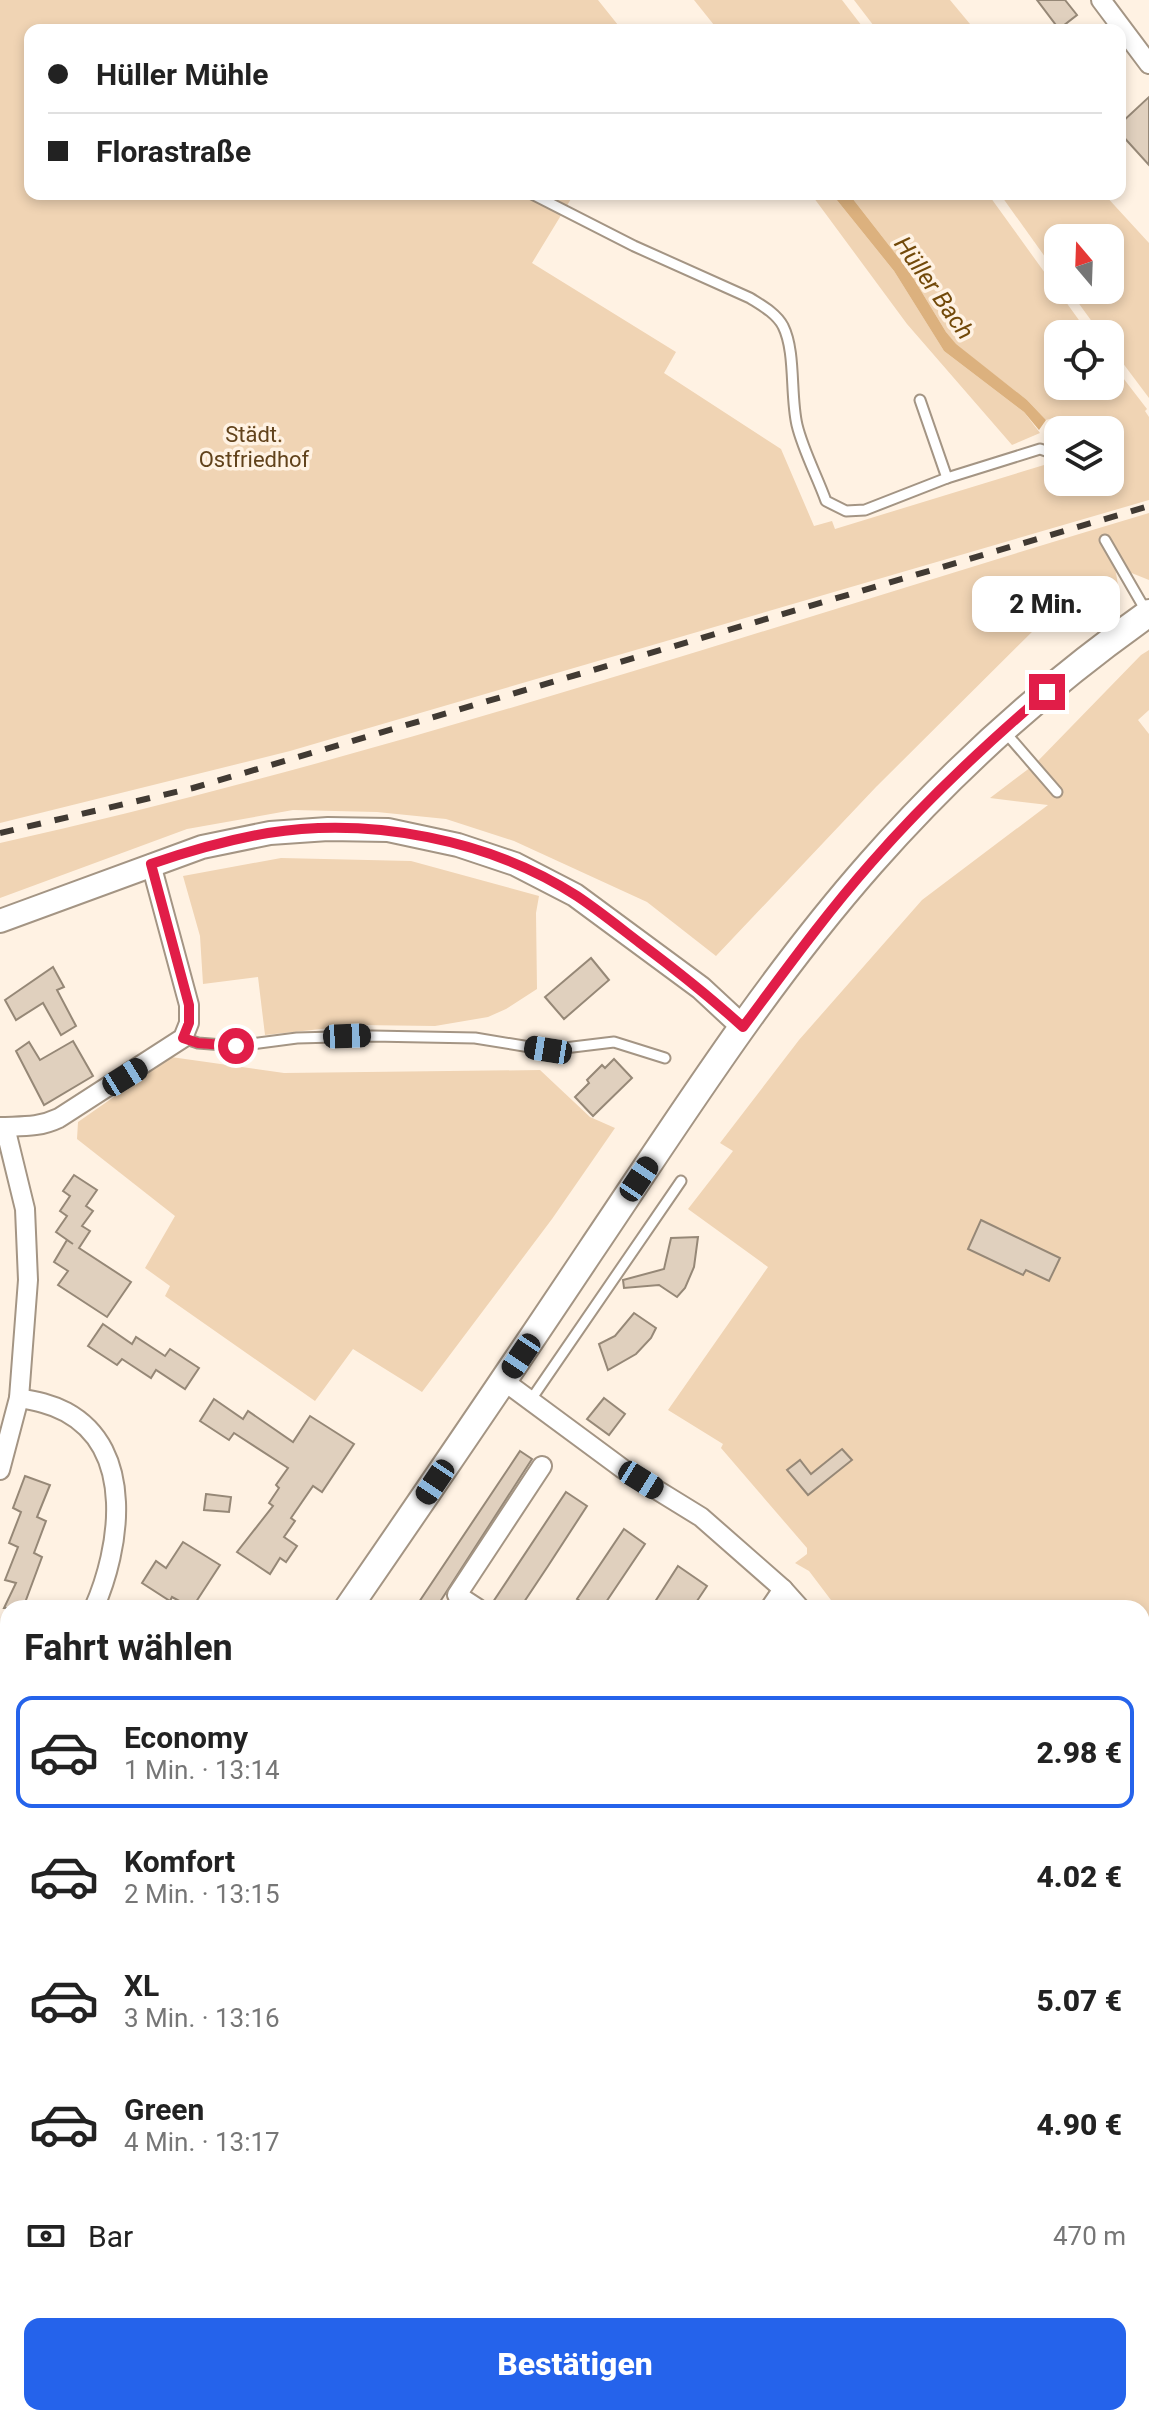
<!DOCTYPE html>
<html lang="de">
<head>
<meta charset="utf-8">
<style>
  :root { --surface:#fff; --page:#f6f6f6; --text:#222; --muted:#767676; --line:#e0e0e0; --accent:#2563eb }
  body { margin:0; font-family:Roboto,sans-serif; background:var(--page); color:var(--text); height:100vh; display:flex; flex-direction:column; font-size:30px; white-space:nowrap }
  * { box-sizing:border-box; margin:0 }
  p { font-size:26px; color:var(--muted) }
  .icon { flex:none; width:44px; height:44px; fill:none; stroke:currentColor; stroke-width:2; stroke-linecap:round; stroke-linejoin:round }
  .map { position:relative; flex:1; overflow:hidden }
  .side { position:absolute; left:0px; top:1600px; width:1150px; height:826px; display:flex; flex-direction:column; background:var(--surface); border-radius:24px 24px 0 0; box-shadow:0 4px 12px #0003 }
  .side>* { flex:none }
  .guide { position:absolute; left:24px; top:24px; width:1102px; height:176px; border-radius:16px; box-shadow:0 4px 12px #0003; display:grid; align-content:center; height:176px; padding:0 24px; background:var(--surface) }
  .needle { width:52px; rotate:341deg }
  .controls { position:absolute; left:1044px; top:224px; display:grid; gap:16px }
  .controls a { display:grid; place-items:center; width:80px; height:80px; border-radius:16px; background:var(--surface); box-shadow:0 4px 12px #0003; font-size:40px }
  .end { position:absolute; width:36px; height:36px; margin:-18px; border:10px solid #e11d48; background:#fff; box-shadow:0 0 0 4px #fff }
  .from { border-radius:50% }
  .bubble { position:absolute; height:56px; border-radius:16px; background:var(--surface); box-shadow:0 4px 12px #0003; font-size:26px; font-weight:800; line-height:56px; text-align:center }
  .car { position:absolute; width:24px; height:48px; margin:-24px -12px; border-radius:10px; box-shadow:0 0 6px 2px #0007; background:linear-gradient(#222 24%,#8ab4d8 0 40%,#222 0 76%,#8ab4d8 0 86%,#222 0) }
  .guide b { display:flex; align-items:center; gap:28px; height:76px; font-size:30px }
  .guide b+b { border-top:2px solid var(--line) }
  .guide i { width:20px; height:20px; background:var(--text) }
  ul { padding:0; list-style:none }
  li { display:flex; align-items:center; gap:24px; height:112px; margin:0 16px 12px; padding:0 8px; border:4px solid transparent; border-radius:16px }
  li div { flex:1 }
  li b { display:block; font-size:30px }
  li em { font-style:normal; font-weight:800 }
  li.active { border-color:var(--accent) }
  li>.icon { width:72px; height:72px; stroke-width:1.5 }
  h2 { padding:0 24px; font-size:36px; line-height:96px }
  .pay { display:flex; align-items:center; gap:20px; height:88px; padding:0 24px; font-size:30px }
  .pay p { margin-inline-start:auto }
  .action { display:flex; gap:16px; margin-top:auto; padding:16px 24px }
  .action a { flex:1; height:92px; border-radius:16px; background:var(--accent); color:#fff; font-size:32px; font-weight:800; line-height:92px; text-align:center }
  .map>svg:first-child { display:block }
</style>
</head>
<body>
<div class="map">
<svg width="1149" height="2425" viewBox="0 0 1149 2425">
  <rect width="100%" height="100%" fill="#fff2e3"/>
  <!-- green -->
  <g fill="#f0d4b4">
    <polygon points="0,0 598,0 622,30 30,30 30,194 574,194 532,263 676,352 664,373 781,449 814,526 832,521 835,529 1044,465 1060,484 1110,482 1110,430 1062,430 1053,418 1046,420 1027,400 956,345 946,332 909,271 849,194 988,194 1089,334 1058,334 1058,386 1110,386 1110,361 1147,409 1145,411 1149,417 1149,500 290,751 0,823"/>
    <polygon points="694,0 842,0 865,30 718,30"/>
    <polygon points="854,0 950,0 975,30 877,30"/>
    <polygon points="811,194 832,194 894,271 944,351 1024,412 1040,433 1012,445 907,324"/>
    <polygon points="1000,194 1104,194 1149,243 1149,398 1110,346 1110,334 1101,334 1069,290 1110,290 1110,238 1058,238 1058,275"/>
    <path d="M 1149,513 L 1149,580 L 1129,572 L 1110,538 L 1101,541 L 1115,567 L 1118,585 L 1091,586 L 1039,625 L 876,787 L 716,956 L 647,902 L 514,841 L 446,819 L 377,812 L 293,810 L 187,829 L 0,898 L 0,843 C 388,756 768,627 1149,513 Z"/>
    <polygon points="1149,650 1149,710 1138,720 1149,734 1149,1765 1142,1766 1142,1608 837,1608 809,1571 795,1563 807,1554 807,1548 721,1448 723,1444 668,1410 768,1267 688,1209 733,1151 720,1143 799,1040 922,900 1048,805 990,798 1035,764 1141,655"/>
    <polygon points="281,858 411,861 539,896 536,913 537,989 506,1009 488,1017 435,1026 359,1025 265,1035 258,977 203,984 200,936 183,876"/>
    <polygon points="171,1057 284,1073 540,1070 590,1117 615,1128 552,1219 422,1392 353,1349 315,1401 165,1296 170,1286 145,1268 175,1216 77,1139 78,1122"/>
  </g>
  <!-- water -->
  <polygon fill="#dcb17e" points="832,194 849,194 909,271 946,332 956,344 1027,400 1046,420 1039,430 1024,412 944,351 894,271"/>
  <!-- building -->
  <g fill="#e0d0be" stroke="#968877" stroke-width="2">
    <polygon points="1037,0 1065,0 1077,15 1059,29"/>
    <polygon points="1149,97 1149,165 1120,133 1120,124"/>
    <polygon points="591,958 609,980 564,1019 545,997"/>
    <polygon points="53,967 64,987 57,990 76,1026 61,1035 43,1003 16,1020 5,1000"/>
    <polygon points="73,1041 93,1076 44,1105 16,1051 29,1042 40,1060"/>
    <polygon points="614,1059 632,1078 593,1116 575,1097 589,1083 587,1080 602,1065 605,1068"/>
    <polygon points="74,1175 97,1190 86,1206 93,1211 82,1226 90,1231 79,1248 131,1282 107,1317 58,1285 68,1271 54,1262 67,1240 73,1244 56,1232 67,1216 60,1211 70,1196 63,1191"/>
    <polygon points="981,1220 1060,1258 1049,1281 1026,1270 1023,1275 968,1249"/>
    <polygon points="698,1237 694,1267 685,1288 677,1297 659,1285 624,1288 623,1280 664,1269 671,1238"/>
    <polygon points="634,1313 656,1328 651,1338 636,1354 608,1370 599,1344 615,1336"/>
    <polygon points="103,1324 132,1344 136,1337 165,1356 170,1349 199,1368 185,1389 156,1370 151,1378 122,1359 117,1365 88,1346"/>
    <polygon points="604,1398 625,1414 609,1435 587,1419"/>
    <polygon points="214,1399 243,1419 248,1411 293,1442 310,1416 354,1444 322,1492 313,1486 291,1518 295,1521 284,1537 297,1546 286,1562 280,1558 270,1574 237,1552 273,1506 269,1503 279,1488 276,1485 288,1468 234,1433 229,1440 200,1421"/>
    <polygon points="842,1449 852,1460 808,1495 787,1470 800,1460 811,1474"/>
    <polygon points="520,1451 532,1459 445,1594 436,1608 415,1608"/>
    <polygon points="25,1476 50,1485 37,1517 46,1521 34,1553 42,1557 23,1608 4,1608 16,1583 5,1580 18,1547 9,1543 21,1512 13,1508"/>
    <polygon points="566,1492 587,1506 548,1566 520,1608 489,1608"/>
    <polygon points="206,1494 231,1497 229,1512 204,1510"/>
    <polygon points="624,1529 645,1544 602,1608 591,1608 577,1599"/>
    <polygon points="183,1542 220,1565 192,1608 172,1597 170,1601 142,1583 156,1561 166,1568"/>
    <polygon points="678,1566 707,1586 699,1598 692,1608 651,1608"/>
  </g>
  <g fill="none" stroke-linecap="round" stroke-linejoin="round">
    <defs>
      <g id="service">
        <path d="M 532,194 L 634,246 L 750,298 C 761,305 776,313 783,326 C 796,352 790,395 797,425 C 803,450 817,476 826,501 L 846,511 L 865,510 L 947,478 L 1040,449 L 1055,454 L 1058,459"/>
        <polyline points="920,400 947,478"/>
        <polyline points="1105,540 1146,611"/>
        <polyline points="1005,732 1057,792"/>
        <polyline points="183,1038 198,1043 236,1046 297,1038 372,1036 475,1038 548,1050 614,1042 665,1058"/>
        <polyline points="530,1401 681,1181"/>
        <polyline points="137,2418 150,2425"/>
        <polyline points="802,2425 806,2418"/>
      </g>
      <g id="minor">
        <polyline points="1101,0 1149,64"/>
        <path d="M 0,1127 C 22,1126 38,1128 59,1118 L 183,1038 L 189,1023 L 189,1005 L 151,864"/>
        <polyline points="504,1381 623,1469 701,1517 783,1589 800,1608"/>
        <path d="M 19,1398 C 36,1401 51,1404 66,1412 C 136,1450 120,1549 94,1608"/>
        <polyline points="0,1470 19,1398 28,1280 25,1209 5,1127"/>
        <polyline points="477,1608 457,1595 542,1466"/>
        <polyline points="770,1608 783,1589"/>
        <polyline points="0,1765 8,1752"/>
        <polyline points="1142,1917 1149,1917"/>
        <polyline points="0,1997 8,2002"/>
        <polyline points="1142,2159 1149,2163"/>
        <polyline points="1046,2418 1048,2425"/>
        <polyline points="235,2425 240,2418"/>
        <polyline points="623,2425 626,2418"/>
      </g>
      <g id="tertiary">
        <polyline points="0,921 202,847 270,833 328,829 388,830 458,845 515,864 575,895 701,988 743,1027"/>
        <polyline points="673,2418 687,2425"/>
      </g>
      <g id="secondary">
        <path d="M 348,1608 C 430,1489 511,1370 591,1250 C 680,1118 766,982 871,863 C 953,770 1047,685 1149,613"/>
        <polyline points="0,2094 8,2082"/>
        <polyline points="0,2159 8,2147"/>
      </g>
    </defs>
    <!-- service casing -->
    <use href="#service" stroke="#a49584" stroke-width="13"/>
    <!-- minor casing -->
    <use href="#minor" stroke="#a49584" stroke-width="22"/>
    <!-- tertiary casing -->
    <use href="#tertiary" stroke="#a49584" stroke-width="26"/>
    <!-- secondary casing -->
    <use href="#secondary" stroke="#a49584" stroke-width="30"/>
    <!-- service -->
    <use href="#service" stroke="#fff" stroke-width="9"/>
    <!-- minor -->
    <use href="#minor" stroke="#fff" stroke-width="18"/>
    <!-- tertiary -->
    <use href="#tertiary" stroke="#fff" stroke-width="22"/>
    <!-- secondary -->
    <use href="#secondary" stroke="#fff" stroke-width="26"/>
    <!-- rail -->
    <polyline stroke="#413a33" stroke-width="6" stroke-dasharray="14 14" stroke-linecap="butt" points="0,833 193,788 1149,506"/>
  </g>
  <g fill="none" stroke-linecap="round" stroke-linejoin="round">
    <!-- route -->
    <path stroke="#e11d48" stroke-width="10" d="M 236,1046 L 198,1043 L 183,1038 L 189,1023 L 189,1005 L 151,864 C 189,851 227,840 268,833 C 370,817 489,839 577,896 C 598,910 619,927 640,943 C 676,970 710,997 743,1027 C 784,972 825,915 871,863 C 925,801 985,745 1047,692"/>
  </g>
  <g text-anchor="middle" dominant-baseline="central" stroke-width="7" stroke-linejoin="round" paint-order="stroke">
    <!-- park labels -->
    <g font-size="22" fill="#61421b" stroke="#fff2e3">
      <text x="254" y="434">Städt.<tspan x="254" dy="25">Ostfriedhof</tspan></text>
    </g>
    <!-- water labels -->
    <g font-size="24" font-style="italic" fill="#724909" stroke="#fff2e3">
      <text transform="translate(934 288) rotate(55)">Hüller Bach</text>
    </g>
  </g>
</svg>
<div class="controls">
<a><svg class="needle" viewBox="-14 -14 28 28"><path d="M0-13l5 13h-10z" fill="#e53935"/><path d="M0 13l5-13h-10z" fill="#767676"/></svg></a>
<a><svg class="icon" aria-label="locate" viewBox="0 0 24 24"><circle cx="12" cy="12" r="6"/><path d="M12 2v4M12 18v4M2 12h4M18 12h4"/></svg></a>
<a><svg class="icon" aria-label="layers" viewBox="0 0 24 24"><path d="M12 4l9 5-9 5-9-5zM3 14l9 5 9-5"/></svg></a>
</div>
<i class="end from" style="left:236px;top:1046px"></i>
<i class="end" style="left:1047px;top:692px"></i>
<div class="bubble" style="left:972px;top:576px;width:148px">2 Min.</div>
<i class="car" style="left:347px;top:1036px;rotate:88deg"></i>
<i class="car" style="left:548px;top:1050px;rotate:279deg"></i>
<i class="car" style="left:125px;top:1077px;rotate:58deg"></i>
<i class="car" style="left:639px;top:1179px;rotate:34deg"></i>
<i class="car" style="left:521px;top:1356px;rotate:214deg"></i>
<i class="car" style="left:641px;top:1480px;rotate:122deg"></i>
<i class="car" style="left:435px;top:1482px;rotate:214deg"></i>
<div class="guide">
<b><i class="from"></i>Hüller Mühle</b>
<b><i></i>Florastraße</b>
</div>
<section class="side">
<h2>Fahrt wählen</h2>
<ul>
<li class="active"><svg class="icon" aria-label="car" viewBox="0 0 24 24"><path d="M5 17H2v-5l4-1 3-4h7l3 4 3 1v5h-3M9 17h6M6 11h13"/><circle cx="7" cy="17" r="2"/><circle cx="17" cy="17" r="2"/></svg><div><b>Economy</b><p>1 Min. · 13:14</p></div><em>2.98 €</em></li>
<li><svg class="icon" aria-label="car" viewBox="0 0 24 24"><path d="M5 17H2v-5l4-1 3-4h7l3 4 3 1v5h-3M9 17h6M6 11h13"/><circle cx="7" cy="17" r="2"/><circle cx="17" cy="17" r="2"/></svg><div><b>Komfort</b><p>2 Min. · 13:15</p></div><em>4.02 €</em></li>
<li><svg class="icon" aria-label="car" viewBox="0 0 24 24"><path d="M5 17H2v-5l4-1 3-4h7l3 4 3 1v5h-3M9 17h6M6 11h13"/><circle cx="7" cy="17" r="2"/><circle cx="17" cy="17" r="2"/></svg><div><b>XL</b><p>3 Min. · 13:16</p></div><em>5.07 €</em></li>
<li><svg class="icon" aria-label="car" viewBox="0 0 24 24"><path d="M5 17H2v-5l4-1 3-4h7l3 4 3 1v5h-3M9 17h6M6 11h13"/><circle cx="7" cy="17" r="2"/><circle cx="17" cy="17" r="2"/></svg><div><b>Green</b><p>4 Min. · 13:17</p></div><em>4.90 €</em></li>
</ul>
<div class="pay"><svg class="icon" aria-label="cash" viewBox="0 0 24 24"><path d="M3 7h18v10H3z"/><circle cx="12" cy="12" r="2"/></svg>Bar<p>470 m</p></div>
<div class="action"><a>Bestätigen</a></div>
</section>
</div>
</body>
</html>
